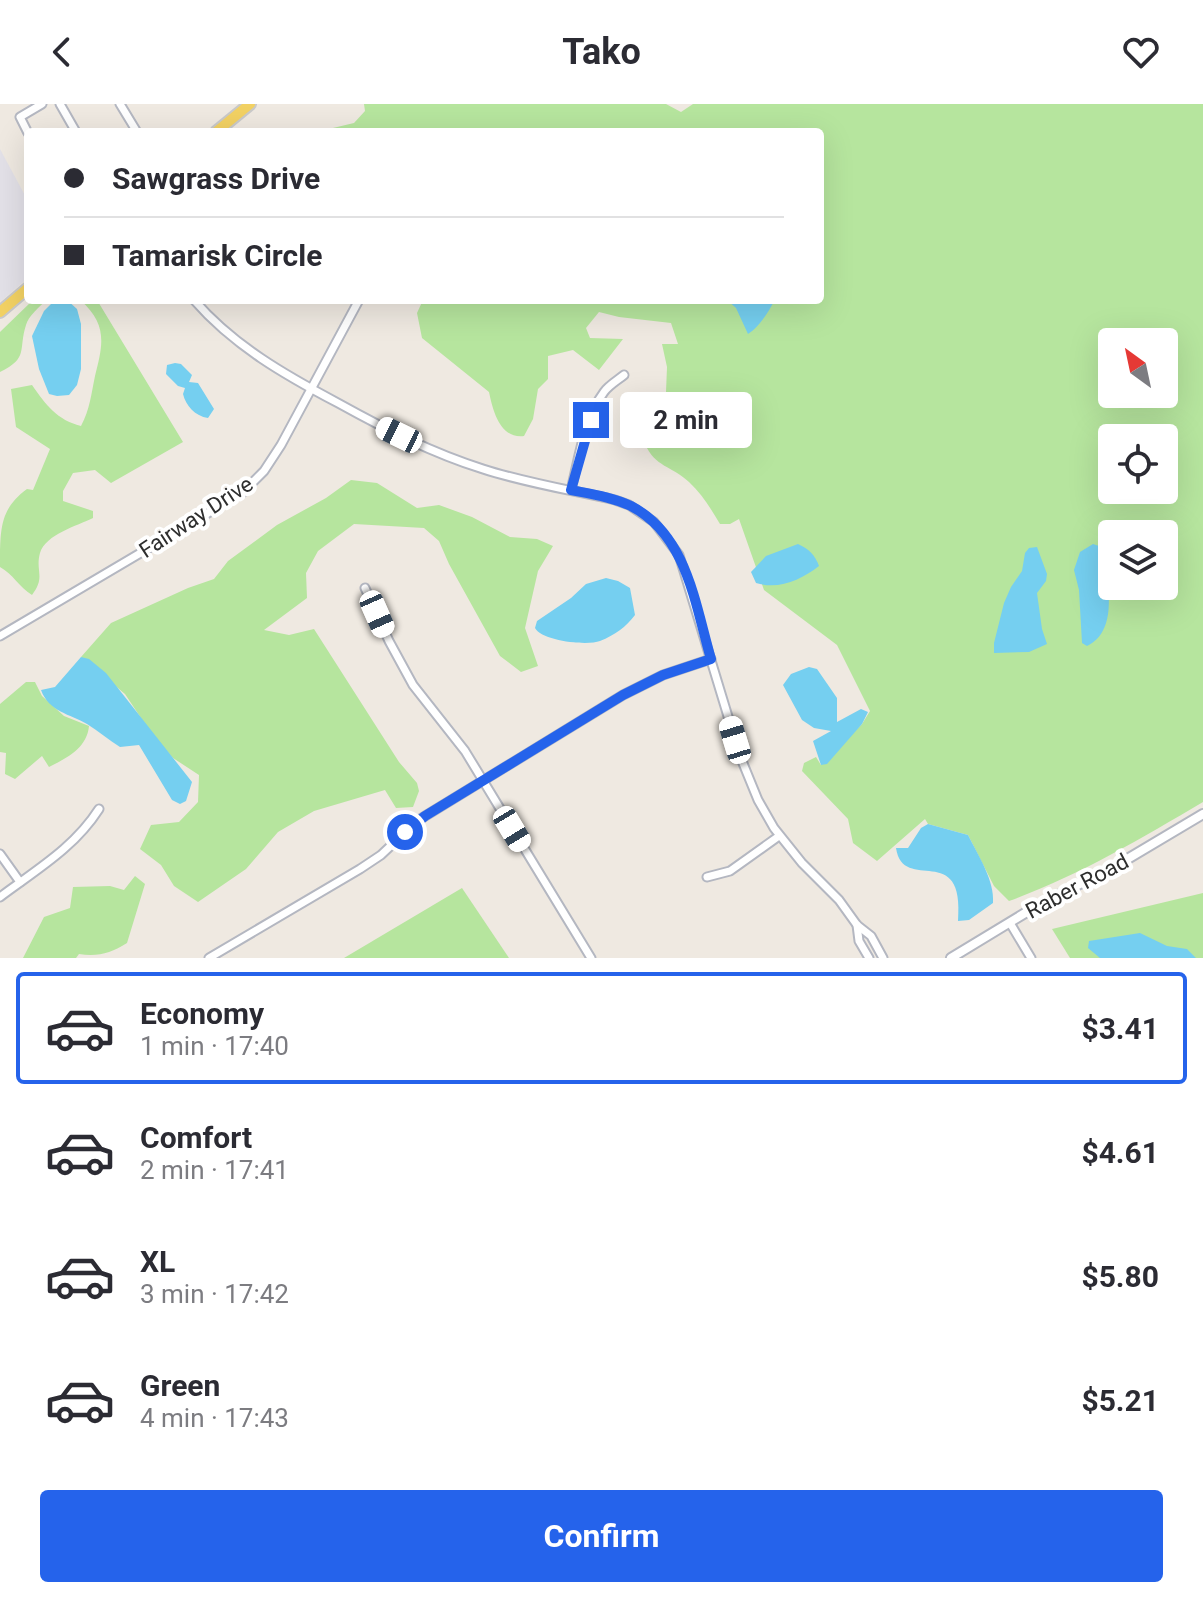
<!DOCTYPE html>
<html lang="en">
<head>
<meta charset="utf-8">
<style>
  :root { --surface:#fff; --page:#f7f7f7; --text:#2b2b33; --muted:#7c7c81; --line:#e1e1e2; --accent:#2563eb }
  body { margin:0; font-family:Roboto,sans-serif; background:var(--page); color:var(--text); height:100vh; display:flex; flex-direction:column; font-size:30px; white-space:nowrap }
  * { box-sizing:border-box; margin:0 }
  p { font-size:26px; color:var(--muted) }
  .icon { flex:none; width:44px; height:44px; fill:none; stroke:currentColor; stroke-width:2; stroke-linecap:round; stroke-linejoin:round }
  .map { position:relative; height:854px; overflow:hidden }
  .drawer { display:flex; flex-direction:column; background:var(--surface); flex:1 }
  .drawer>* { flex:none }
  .banner { position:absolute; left:24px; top:24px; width:800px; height:176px; border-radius:8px; box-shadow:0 8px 32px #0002; display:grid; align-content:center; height:176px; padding:0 40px; background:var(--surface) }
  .needle { width:52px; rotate:327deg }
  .buttons { position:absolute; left:1098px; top:224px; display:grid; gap:16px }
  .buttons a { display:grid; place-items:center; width:80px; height:80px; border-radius:8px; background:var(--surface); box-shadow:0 8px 32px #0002; font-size:40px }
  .end { position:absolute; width:36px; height:36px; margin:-18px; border:10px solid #2563eb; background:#fff; box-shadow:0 0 0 4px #fff }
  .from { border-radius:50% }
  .bubble { position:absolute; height:56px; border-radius:8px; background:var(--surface); box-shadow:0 8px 32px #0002; font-size:26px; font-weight:700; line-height:56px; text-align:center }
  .car { position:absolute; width:24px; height:48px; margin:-24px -12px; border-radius:10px; box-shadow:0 0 6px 2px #0007; background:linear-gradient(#fff 24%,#345 0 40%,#fff 0 76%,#345 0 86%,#fff 0) }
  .banner b { display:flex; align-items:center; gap:28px; height:76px; font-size:30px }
  .banner b+b { border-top:2px solid var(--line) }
  .banner i { width:20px; height:20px; background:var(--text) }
  ul { padding:14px 0 0; list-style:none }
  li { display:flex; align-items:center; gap:24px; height:112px; margin:0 16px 12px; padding:0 24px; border:4px solid transparent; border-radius:8px }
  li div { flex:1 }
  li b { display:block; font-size:30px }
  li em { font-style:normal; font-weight:700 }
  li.current { border-color:var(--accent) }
  li>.icon { width:72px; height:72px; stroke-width:1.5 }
  .action { display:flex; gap:16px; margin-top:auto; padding:16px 40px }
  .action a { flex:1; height:92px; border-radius:8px; background:var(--accent); color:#fff; font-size:32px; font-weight:700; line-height:92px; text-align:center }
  header { display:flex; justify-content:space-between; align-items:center; height:104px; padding:0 40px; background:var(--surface); font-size:36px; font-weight:700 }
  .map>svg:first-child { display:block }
</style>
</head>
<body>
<header><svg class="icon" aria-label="back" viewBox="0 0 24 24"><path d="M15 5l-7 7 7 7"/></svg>Tako<svg class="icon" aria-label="heart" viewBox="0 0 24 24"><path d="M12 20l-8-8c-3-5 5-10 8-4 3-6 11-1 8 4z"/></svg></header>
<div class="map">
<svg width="1203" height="854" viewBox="0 0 1203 854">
  <rect width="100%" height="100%" fill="#efe9e1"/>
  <!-- industrial -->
  <polygon fill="#e3e1e8" points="0,45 28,97 28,174 0,198"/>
  <!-- green -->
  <g fill="#b6e59e" fill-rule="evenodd">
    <path d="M 364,0 L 666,0 L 681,8 L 693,0 L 1203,0 L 1203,698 C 1140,735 1078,772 1009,797 L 994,782 L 968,731 L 928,720 L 925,715 L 877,757 L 853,739 L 848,715 L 802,667 L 804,659 L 816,653 L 821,661 L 862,620 L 870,607 L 837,541 L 764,486 L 739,415 L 730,420 L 720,420 C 711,405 702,390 689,378 C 672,362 655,363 645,340 L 655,324 L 659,303 L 666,288 L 667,263 L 662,240 L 678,240 L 671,219 L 619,213 L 599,208 L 586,224 L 590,234 L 623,235 L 599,266 L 573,246 L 548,252 L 548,275 L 538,285 L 533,315 L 524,332 C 500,335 493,307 489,288 L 422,234 L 417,209 L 423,196 L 820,196 L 820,28 L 316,28 L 354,19 L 365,7 ZM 1112,238 L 1164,238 L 1164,290 L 1112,290 ZM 702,309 L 707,324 L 688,342 L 673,331 ZM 1112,334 L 1164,334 L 1164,386 L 1112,386 ZM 1112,430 L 1164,430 L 1164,482 L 1112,482 Z"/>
    <path d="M 33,196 L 46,196 C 40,203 28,212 26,221 C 18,246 29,254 0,268 L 0,228 Z"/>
    <path d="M 80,196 L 97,196 L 183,338 L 111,379 L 95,366 L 73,369 L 63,387 L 63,397 L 93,407 L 93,414 C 77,422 46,430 40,449 C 35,467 46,473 32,491 C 19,483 13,470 0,463 C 0,424 0,405 27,385 L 33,386 L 50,345 L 16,323 L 11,285 L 32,281 C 46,301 57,316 81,322 C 90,305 91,291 95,272 C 103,241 108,220 80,196 Z"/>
    <polygon points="351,376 377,379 417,404 439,401 472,413 510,433 537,435 553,442 538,467 525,524 538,562 521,568 500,552 449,460 439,437 424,424 354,420 318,447 306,469 307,494 264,526 289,531 314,525 399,658 417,679 419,687 413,703 396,704 385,686 314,707 278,728 246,765 198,798 174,782 161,761 140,745 151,721 179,718 198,698 199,671 173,654 151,629 125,590 81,553 111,519 188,484 214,475 228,457 277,421 326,394"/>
    <path d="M 26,578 L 35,578 L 42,592 L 64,612 L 89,622 C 87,644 67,654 49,663 L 42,652 L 15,675 L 5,670 L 6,649 L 0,648 L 0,600 Z"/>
    <path d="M 135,772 L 145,780 L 127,839 C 111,849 98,853 79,850 L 76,854 L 23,854 L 44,813 L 70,804 L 73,783 L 110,782 L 124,786 Z"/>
    <polygon points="462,784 509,854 344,854"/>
    <polygon points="1203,789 1203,854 1070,854 1052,825"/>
  </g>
  <!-- water -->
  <g fill="#75cff0">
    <polygon points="55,196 67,196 77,205 81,220 81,265 77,281 69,291 57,292 49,290 39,265 32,232 44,207"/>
    <path d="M 727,196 L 774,196 L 774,197 C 769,208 758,224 748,230 L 736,204 Z"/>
    <path d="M 175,259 L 181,260 L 192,271 L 189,278 L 198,279 L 214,305 L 208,314 C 195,312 186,302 183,290 L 185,284 L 178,282 L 166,270 L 167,261 Z"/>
    <path d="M 798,440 C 809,445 815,451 819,462 C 801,476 779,486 756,479 L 751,468 L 766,452 Z"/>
    <path d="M 1093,440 L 1099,442 L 1101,446 C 1108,474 1120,527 1087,542 L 1082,539 L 1079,486 L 1074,466 L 1080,448 Z"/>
    <polygon points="1037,443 1047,470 1046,477 1037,489 1042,525 1047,540 1029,548 994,549 994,539 1004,499 1011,483 1022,467 1025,449 1029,444"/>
    <path d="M 606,474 L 618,477 L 630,484 L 635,511 C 626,523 615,531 600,537 C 587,542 542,537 535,524 L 537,517 L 571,494 L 586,480 Z"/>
    <path d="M 81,553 L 89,555 L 106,569 L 192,678 L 186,697 L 180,700 L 172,696 L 139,641 L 120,643 C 109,636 98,627 87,620 C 70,610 49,608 41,586 L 55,583 Z"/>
    <polygon points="809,563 817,565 837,594 837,618 861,605 868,608 862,620 827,660 821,661 813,637 831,627 814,624 802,616 783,581 791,570"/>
    <path d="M 928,720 L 968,731 C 978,751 995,777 993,799 L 969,816 L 958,817 C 965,735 903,791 896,744 L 908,744 L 921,724 Z"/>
    <polygon points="1140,829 1167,842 1187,845 1196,854 1100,854 1088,844 1089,837"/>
  </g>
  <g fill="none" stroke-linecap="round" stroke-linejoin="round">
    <defs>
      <g id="minor">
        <polyline points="60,0 76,28"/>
        <polyline points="120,0 137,28"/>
        <polyline points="28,29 20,13 42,0"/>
        <path d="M 194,196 C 234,242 285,271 338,299 C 385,325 432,349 483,365 C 526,379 571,386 615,396 L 629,401 L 654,418 L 679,451 L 740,652 L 758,696 L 774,724 L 802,759 L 839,796 L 857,821 L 871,832 L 883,854"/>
        <path d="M 571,386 C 579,354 584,315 604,288 C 609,281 618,276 624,271"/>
        <polyline points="365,484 389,537 413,581 465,647 591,854"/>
        <polyline points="0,532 242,389 264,367 281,341 359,196"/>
        <polyline points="0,750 20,778"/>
        <polyline points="707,773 730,767 779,732"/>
        <path d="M 0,793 C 36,766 74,744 99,705"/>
        <polyline points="1010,819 1031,854"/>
        <polyline points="857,821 859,837 869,854"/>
        <polyline points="209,854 360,765 381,751 417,717 623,591 663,571 711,555"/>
      </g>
      <polyline id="tertiary" points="951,854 1035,803 1119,760 1203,710"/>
      <g id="primary">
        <polyline points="216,28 250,0"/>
        <polyline points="0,208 28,184"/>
      </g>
    </defs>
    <!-- minor casing -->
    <use href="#minor" stroke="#b4b7c1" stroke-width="11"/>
    <!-- tertiary casing -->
    <use href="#tertiary" stroke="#b4b7c1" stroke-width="12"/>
    <!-- primary casing -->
    <use href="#primary" stroke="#c9c9c9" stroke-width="14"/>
    <!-- minor -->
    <use href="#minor" stroke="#fff" stroke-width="7"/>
    <!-- tertiary -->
    <use href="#tertiary" stroke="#fff" stroke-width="8"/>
    <!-- primary -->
    <use href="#primary" stroke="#f2d163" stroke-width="10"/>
  </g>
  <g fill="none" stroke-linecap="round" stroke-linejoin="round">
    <!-- route -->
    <path stroke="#2563eb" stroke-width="10" d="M 405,728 L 425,712 L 623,591 L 663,571 L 711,555 C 695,500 687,431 631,402 C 612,393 591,390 571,386 L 591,316"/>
  </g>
  <g text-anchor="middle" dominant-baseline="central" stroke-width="8" stroke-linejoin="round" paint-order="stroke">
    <!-- street labels -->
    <g font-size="22" fill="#2e2e2e" stroke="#fff">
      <text transform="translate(196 413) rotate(-33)">Fairway Drive</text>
      <text transform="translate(1077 782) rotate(-28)">Raber Road</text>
    </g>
  </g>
</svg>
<div class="buttons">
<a><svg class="needle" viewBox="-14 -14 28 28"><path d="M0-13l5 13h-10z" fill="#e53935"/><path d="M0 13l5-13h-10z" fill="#7c7c81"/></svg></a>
<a><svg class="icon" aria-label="locate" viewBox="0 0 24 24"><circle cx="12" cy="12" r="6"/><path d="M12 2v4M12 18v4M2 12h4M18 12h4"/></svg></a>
<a><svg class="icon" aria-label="layers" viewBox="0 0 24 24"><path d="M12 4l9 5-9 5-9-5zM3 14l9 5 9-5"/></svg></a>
</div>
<i class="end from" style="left:405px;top:728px"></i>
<i class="end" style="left:591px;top:316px"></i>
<div class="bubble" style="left:620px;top:288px;width:132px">2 min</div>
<i class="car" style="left:399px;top:331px;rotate:296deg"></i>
<i class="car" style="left:377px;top:510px;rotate:156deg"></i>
<i class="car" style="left:735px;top:636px;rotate:343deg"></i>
<i class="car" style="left:512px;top:725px;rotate:149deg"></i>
<div class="banner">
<b><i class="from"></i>Sawgrass Drive</b>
<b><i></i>Tamarisk Circle</b>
</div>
</div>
<section class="drawer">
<ul>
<li class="current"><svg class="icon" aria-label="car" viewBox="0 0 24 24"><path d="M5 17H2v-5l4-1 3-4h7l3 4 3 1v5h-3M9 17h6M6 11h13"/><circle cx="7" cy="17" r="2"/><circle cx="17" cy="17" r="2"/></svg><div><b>Economy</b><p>1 min · 17:40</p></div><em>$3.41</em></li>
<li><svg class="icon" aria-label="car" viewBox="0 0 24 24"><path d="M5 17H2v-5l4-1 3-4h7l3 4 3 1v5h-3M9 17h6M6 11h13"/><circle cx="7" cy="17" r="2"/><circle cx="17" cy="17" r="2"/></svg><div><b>Comfort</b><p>2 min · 17:41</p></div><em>$4.61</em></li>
<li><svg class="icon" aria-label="car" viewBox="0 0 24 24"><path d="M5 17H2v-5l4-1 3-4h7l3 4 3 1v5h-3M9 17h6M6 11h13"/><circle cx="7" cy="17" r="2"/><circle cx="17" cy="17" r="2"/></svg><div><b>XL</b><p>3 min · 17:42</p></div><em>$5.80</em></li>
<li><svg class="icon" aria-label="car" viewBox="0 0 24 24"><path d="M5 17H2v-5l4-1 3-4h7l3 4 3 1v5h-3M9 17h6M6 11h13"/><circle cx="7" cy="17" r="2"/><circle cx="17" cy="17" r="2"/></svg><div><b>Green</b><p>4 min · 17:43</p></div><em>$5.21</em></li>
</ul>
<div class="action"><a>Confirm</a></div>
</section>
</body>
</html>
